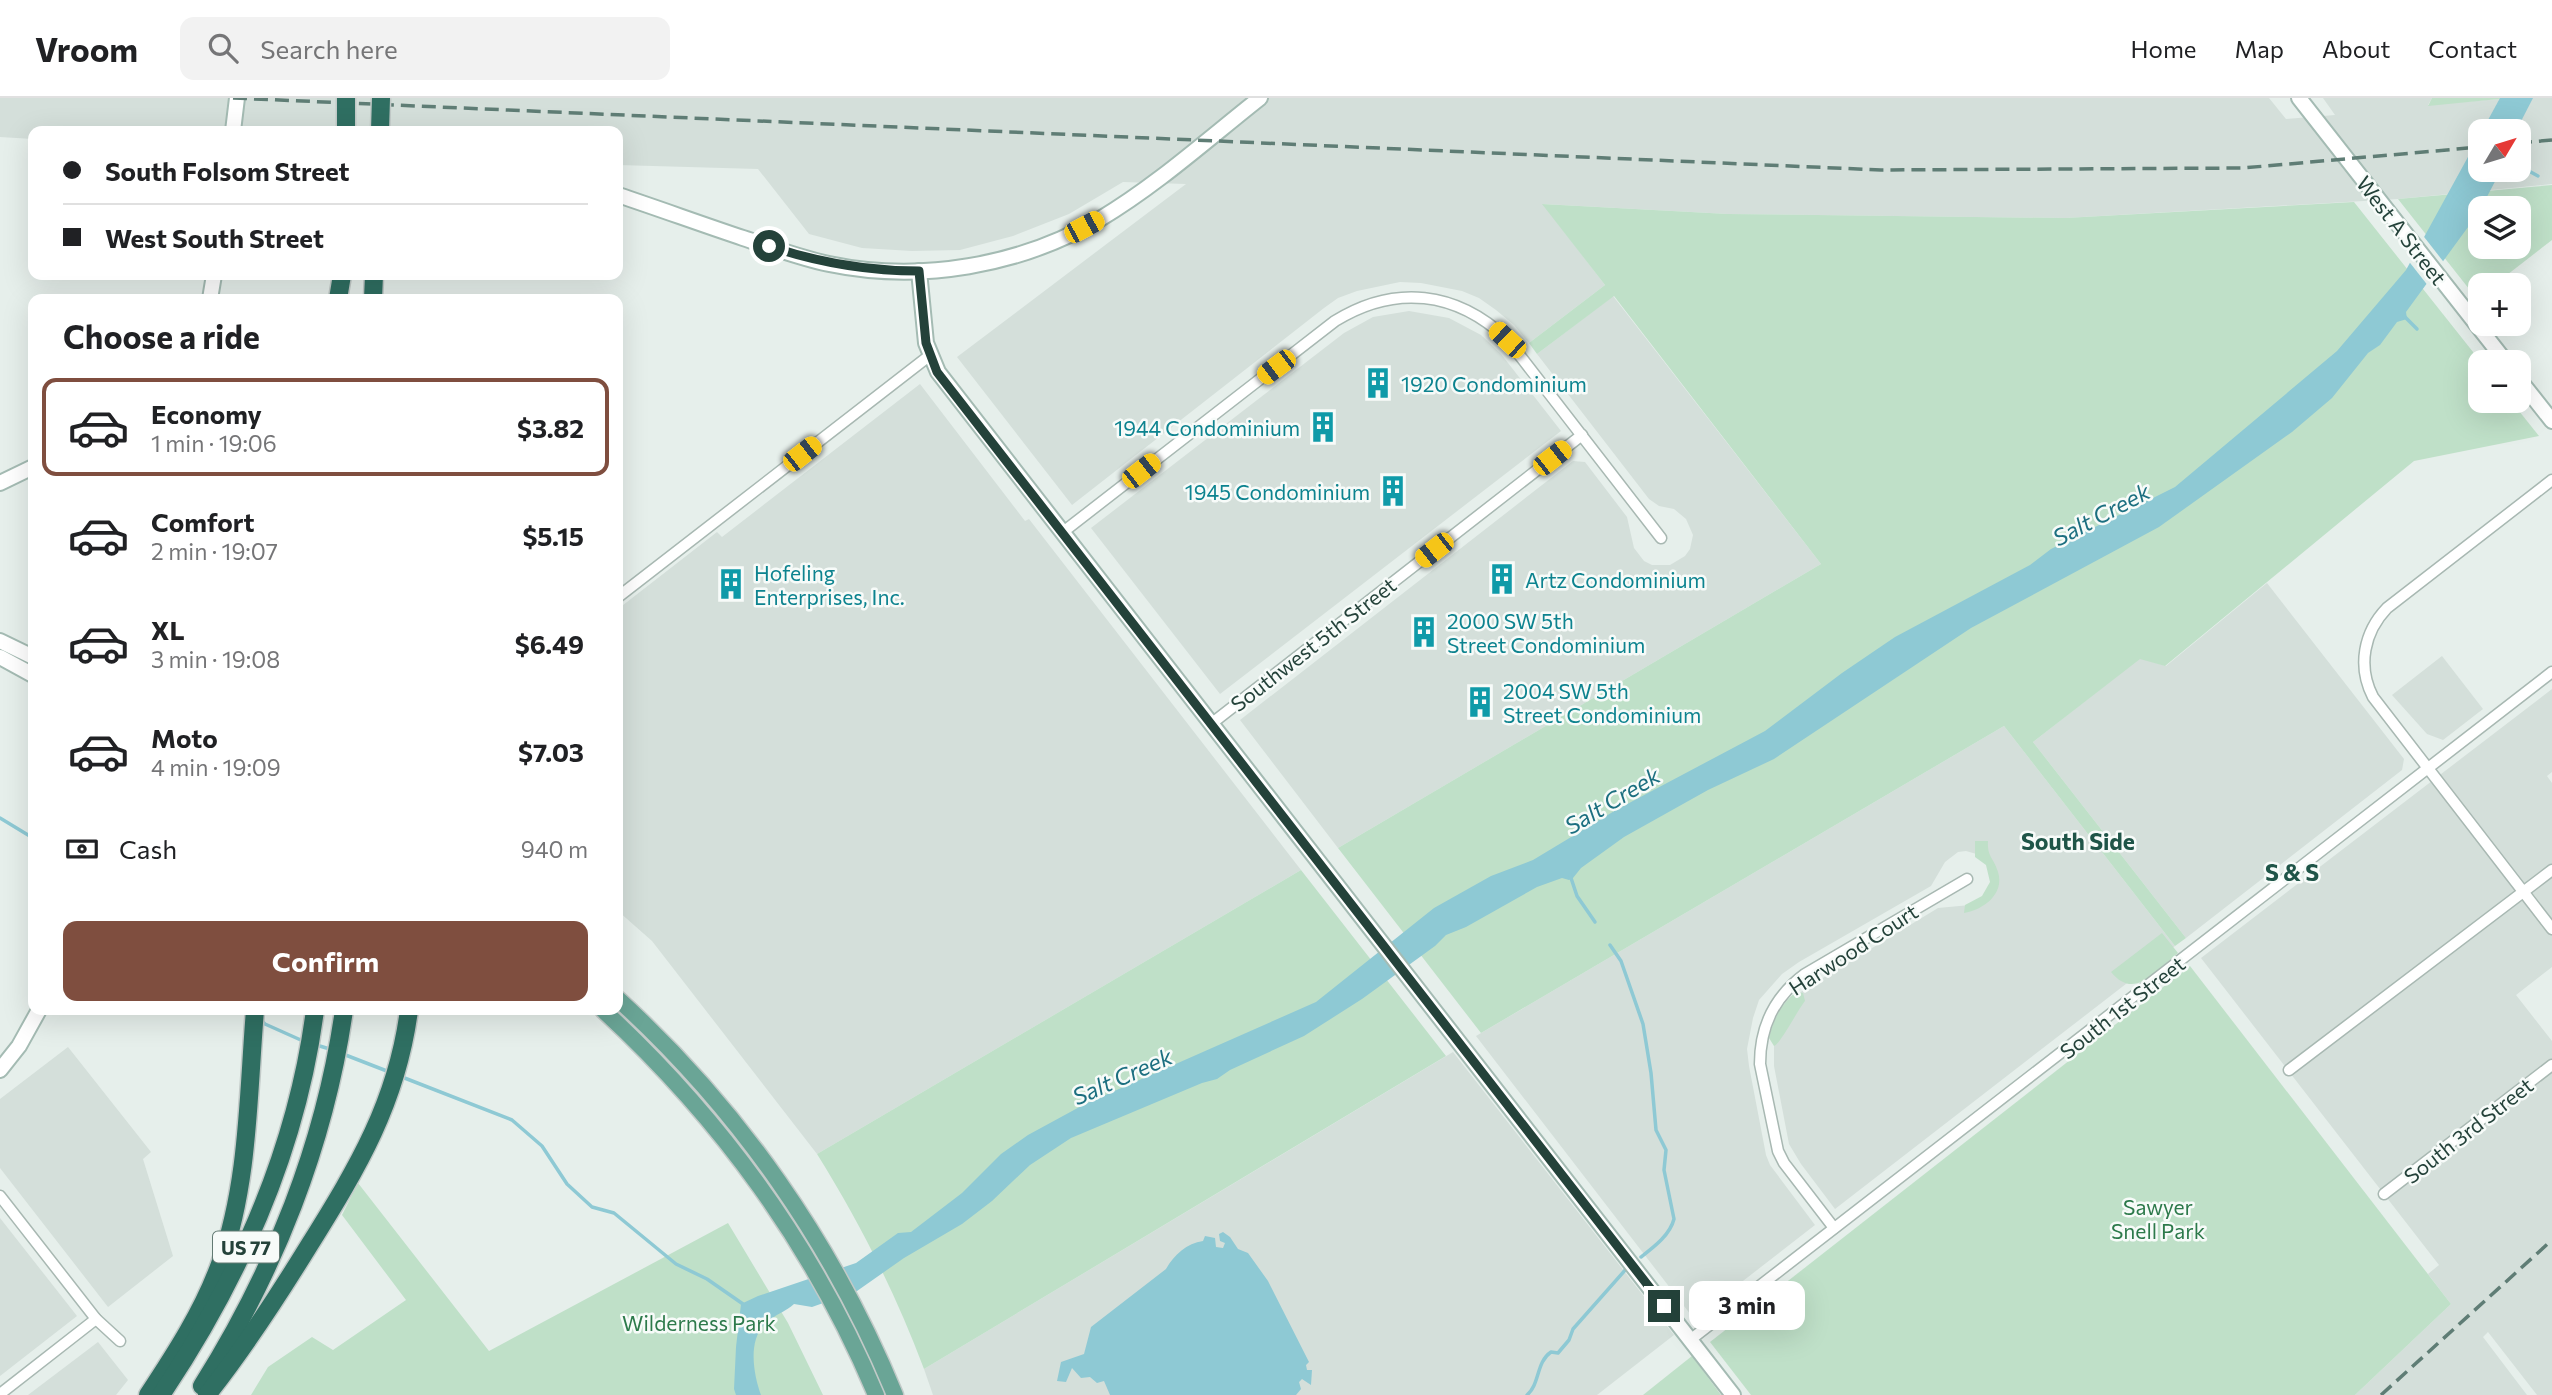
<!DOCTYPE html>
<html lang="en">
<head>
<meta charset="utf-8">
<style>
  :root { --surface:#fff; --page:#f2f2f2; --text:#202124; --muted:#757577; --line:#e0e0e0; --accent:#7f4e3f }
  body { margin:0; font-family:Commissioner,sans-serif; background:var(--page); color:var(--text); height:100vh; display:flex; flex-direction:column; font-size:26px; white-space:nowrap }
  * { box-sizing:border-box; margin:0 }
  p { font-size:23px; color:var(--muted) }
  .icon { flex:none; width:38px; height:38px; fill:none; stroke:currentColor; stroke-width:2; stroke-linecap:round; stroke-linejoin:round }
  .map { position:relative; flex:1; overflow:hidden }
  .sheet { position:absolute; left:28px; top:196px; width:595px; height:721px; display:flex; flex-direction:column; background:var(--surface); border-radius:14px; box-shadow:0 7px 28px #0002 }
  .sheet>* { flex:none }
  .hud { position:absolute; left:28px; top:28px; width:595px; height:154px; border-radius:14px; box-shadow:0 7px 28px #0002; display:grid; align-content:center; height:154px; padding:0 35px; background:var(--surface) }
  .needle { width:46px; rotate:52deg }
  .tools { position:absolute; left:2468px; top:21px; display:grid; gap:14px }
  .tools a { display:grid; place-items:center; width:63px; height:63px; border-radius:14px; background:var(--surface); box-shadow:0 7px 28px #0002; font-size:35px }
  .end { position:absolute; width:32px; height:32px; margin:-16px; border:9px solid #24423a; background:#fff; box-shadow:0 0 0 4px #fff }
  .from { border-radius:50% }
  .bubble { position:absolute; height:49px; border-radius:14px; background:var(--surface); box-shadow:0 7px 28px #0002; font-size:23px; font-weight:700; line-height:49px; text-align:center }
  .car { position:absolute; width:21px; height:42px; margin:-21px -10px; border-radius:9px; box-shadow:0 0 5px 2px #0007; background:linear-gradient(#f5c518 24%,#345 0 40%,#f5c518 0 76%,#345 0 86%,#f5c518 0) }
  .hud b { display:flex; align-items:center; gap:24px; height:66px; font-size:26px }
  .hud b+b { border-top:2px solid var(--line) }
  .hud i { width:18px; height:18px; background:var(--text) }
  ul { padding:0; list-style:none }
  li { display:flex; align-items:center; gap:21px; height:98px; margin:0 14px 10px; padding:0 21px; border:4px solid transparent; border-radius:14px }
  li div { flex:1 }
  li b { display:block; font-size:26px }
  li em { font-style:normal; font-weight:700 }
  li.current { border-color:var(--accent) }
  li>.icon { width:63px; height:63px; stroke-width:1.5 }
  h2 { padding:0 35px; font-size:32px; line-height:84px }
  .pay { display:flex; align-items:center; gap:18px; height:77px; padding:0 35px; font-size:26px }
  .pay p { margin-inline-start:auto }
  .button { display:flex; gap:14px; margin-top:auto; padding:14px 35px }
  .button a { flex:1; height:80px; border-radius:14px; background:var(--accent); color:#fff; font-size:28px; font-weight:700; line-height:80px; text-align:center }
  header { display:flex; align-items:center; gap:42px; box-sizing:border-box; height:98px; padding:0 35px; background:var(--surface); border-bottom:2px solid var(--line) }
  header strong { font-size:33px }
  nav { display:flex; gap:38px; margin-inline-start:auto; font-size:24px }
  .search { width:490px; height:63px; background:var(--page); display:flex; align-items:center; gap:18px; box-sizing:border-box; padding:0 24px; border-radius:14px; color:var(--muted); font-size:26px }
  .map>svg:first-child { display:block }
</style>
</head>
<body>
<header>
<strong>Vroom</strong>
<div class="search"><svg class="icon" aria-label="search" viewBox="0 0 24 24"><circle cx="10" cy="10" r="6"/><path d="M15 15l6 6"/></svg>Search here</div>
<nav><a>Home</a><a>Map</a><a>About</a><a>Contact</a></nav>
</header>
<div class="map">
<svg width="2552" height="1297" viewBox="0 0 2552 1297">
  <rect width="100%" height="100%" fill="#e6efeb"/>
  <!-- built -->
  <g fill="#d4dfda" fill-rule="evenodd">
    <path d="M 0,0 L 2269,0 L 2286,21 L 2335,17 L 2323,0 L 2432,0 L 2428,7 L 2509,0 L 2552,0 L 2552,86 L 2398,101 L 2065,120 L 1728,116 L 1543,106 L 1605,187 L 1529,245 L 1514,227 L 1496,212 L 1479,200 L 1462,193 L 1421,185 L 1400,184 L 1357,193 L 1338,200 L 1324,210 L 1072,407 L 957,259 L 1186,86 L 1123,84 L 1069,116 L 1013,138 L 960,152 L 912,153 L 862,150 L 809,136 L 758,71 L 618,67 L 618,33 L 33,33 L 33,41 L 0,39 ZM 2480,33 L 2518,33 L 2518,72 L 2480,72 Z"/>
    <polygon points="1613,198 1821,466 1338,750 1240,622 1573,363 1585,364 1627,419 1634,450 1644,463 1652,467 1670,467 1685,458 1690,451 1693,437 1686,421 1674,411 1659,408 1649,401 1537,256"/>
    <polygon points="1409,213 1449,220 1481,237 1501,256 1561,333 1220,596 1091,430 1344,235 1373,219"/>
    <polygon points="920,286 1025,423 1029,421 1301,772 817,1056 652,843 618,813 618,511 717,434 722,439"/>
    <polygon points="2267,485 2404,661 2402,672 2186,840 2033,644 2140,560 2166,568"/>
    <polygon points="2442,558 2483,611 2443,642 2427,636 2392,597"/>
    <polygon points="2552,591 2552,674 2547,678 2552,685 2552,869 2516,897 2552,943 2552,1297 2537,1297 2488,1234 2483,1239 2527,1297 2355,1297 2451,1206 2428,1176 2439,1167 2201,860"/>
    <polygon points="2004,628 2175,848 1835,1111 1801,1066 1789,1046 1774,968 1774,940 1792,903 1803,892 1938,810 1970,807 1989,796 1993,774 1980,757 1966,753 1958,754 1945,764 1931,788 1799,864 1782,876 1759,902 1753,920 1747,951 1749,968 1766,1057 1770,1067 1815,1127 1694,1221 1476,938"/>
    <polygon points="68,949 151,1054 143,1061 173,1158 108,1209 0,1070 0,1001"/>
    <polygon points="1453,954 1674,1237 1597,1297 933,1297 924,1271"/>
    <polygon points="0,1120 77,1218 0,1278"/>
    <polygon points="98,1244 128,1282 116,1297 28,1297"/>
  </g>
  <!-- green -->
  <g fill="#bfe0c8" fill-rule="evenodd">
    <polygon points="2432,0 2509,0 2428,8"/>
    <path d="M 2552,87 L 2552,142 L 2494,187 L 2480,187 L 2480,199 L 2477,201 L 2398,101 ZM 2480,110 L 2518,110 L 2518,149 L 2480,149 Z"/>
    <polygon points="2354,104 2481,264 2480,303 2511,303 2539,338 2414,363 2165,568 2140,561 2033,644 2186,840 2175,848 2004,628 1481,935 1338,750 1821,466 1614,198 1537,256 1529,245 1605,187 1542,106 1728,116 2065,120"/>
    <path d="M 1975,743 L 1988,743 C 1987,759 1994,760 1998,774 C 2005,796 1983,812 1964,815 L 1965,807 L 1982,798 L 1990,784 L 1986,767 L 1975,759 Z"/>
    <path d="M 1301,772 L 1446,958 L 924,1271 C 895,1194 860,1125 817,1056 Z"/>
    <path d="M 2162,835 L 2178,855 C 2155,873 2135,903 2111,874 Z"/>
    <polygon points="2190,868 2451,1206 2355,1297 1751,1297 1710,1244"/>
    <path d="M 1796,894 L 1803,895 L 1805,903 C 1797,913 1781,945 1774,948 L 1769,940 C 1773,922 1781,906 1796,894 Z"/>
    <polygon points="358,1085 489,1253 728,1125 788,1225 823,1297 251,1297 268,1269 312,1239 333,1252 406,1202 342,1117"/>
    <polygon points="1692,1258 1721,1297 1643,1297"/>
  </g>
  <!-- water -->
  <g fill="#8ec9d4">
    <polygon points="2500,0 2533,0 2516,33 2482,33"/>
    <path d="M 2480,37 L 2480,72 L 2501,72 L 2479,114 L 2406,214 L 2407,221 L 2397,224 L 2380,247 L 2368,255 L 2332,300 L 2292,334 L 2159,429 L 1971,530 L 1774,661 L 1708,692 L 1624,739 L 1581,770 L 1573,780 L 1569,782 L 1562,780 L 1537,789 L 1466,829 L 1446,837 L 1435,848 L 1362,901 L 1304,938 L 1230,972 L 1217,981 L 1202,985 L 1071,1040 L 1030,1067 L 992,1103 L 962,1126 L 904,1160 L 857,1193 L 812,1209 L 794,1206 C 786,1213 779,1215 771,1221 C 746,1236 753,1275 761,1297 L 736,1297 L 734,1291 L 736,1249 L 741,1206 L 758,1198 L 856,1165 L 898,1135 L 911,1134 L 962,1095 L 1001,1056 L 1028,1037 L 1085,1006 L 1316,904 L 1434,810 L 1491,778 L 1533,762 L 1616,712 L 1765,633 L 1842,575 L 1895,539 L 2030,467 L 2051,451 L 2175,389 L 2337,253 L 2406,172 Z"/>
    <path d="M 1223,1134 L 1230,1139 L 1238,1151 L 1248,1155 L 1268,1183 L 1309,1264 L 1306,1267 L 1307,1272 L 1312,1272 L 1311,1287 L 1302,1281 L 1299,1284 L 1301,1291 L 1296,1297 L 1110,1297 L 1104,1283 L 1097,1285 L 1090,1279 L 1081,1280 L 1072,1270 L 1066,1284 L 1057,1283 L 1061,1264 L 1084,1256 L 1091,1229 L 1166,1171 C 1174,1157 1187,1145 1203,1143 L 1205,1138 L 1215,1140 L 1216,1149 L 1223,1150 L 1225,1145 L 1220,1143 L 1219,1136 Z"/>
  </g>
  <!-- pier -->
  <polygon fill="#e6efeb" points="2421,135 2446,167 2429,189 2407,161"/>
  <g fill="none" stroke-linecap="round" stroke-linejoin="round">
    <!-- stream -->
    <g stroke="#8ec9d4" stroke-width="3.5">
      <polyline points="2518,67 2538,78"/>
      <polyline points="2404,218 2417,231"/>
      <polyline points="0,720 33,740"/>
      <polyline points="1570,777 1577,798 1595,824"/>
      <path d="M 1610,847 L 1621,863 L 1643,926 L 1651,975 L 1656,1032 L 1666,1052 L 1664,1072 L 1674,1121 C 1670,1137 1654,1149 1641,1159"/>
      <polyline points="260,921 265,926 303,943"/>
      <polyline points="313,946 333,952"/>
      <polyline points="343,956 392,975"/>
      <polyline points="402,979 512,1022 542,1048 567,1086 592,1109 614,1115 676,1166 707,1181 743,1206"/>
      <path d="M 1527,1297 C 1540,1286 1536,1264 1551,1254 L 1558,1255 L 1569,1242 L 1573,1231 L 1627,1170"/>
    </g>
    <defs>
      <g id="street">
        <path d="M 2552,382 L 2387,510 C 2364,534 2357,568 2373,599 L 2552,831"/>
        <path d="M 1063,434 L 1335,223 C 1395,186 1456,193 1507,241 L 1661,440"/>
        <polyline points="618,499 929,258"/>
        <polyline points="1211,626 1582,337"/>
        <polyline points="2289,972 2552,772"/>
        <polyline points="2384,1096 2552,967"/>
        <polyline points="0,1098 96,1221 120,1243"/>
        <path d="M 1834,1130 L 1784,1065 L 1778,1053 L 1760,966 C 1760,928 1774,899 1805,876 L 1967,781"/>
        <polyline points="1690,1242 2552,574"/>
        <polyline points="0,1296 96,1221"/>
      </g>
      <g id="secondary">
        <polyline points="2299,0 2506,264"/>
        <polyline points="233,33 237,0"/>
        <path d="M 618,97 C 660,111 701,126 743,140 C 771,149 800,160 829,166 C 920,185 1020,168 1100,121 C 1157,87 1208,41 1260,0"/>
        <polyline points="919,173 926,245 938,274 1733,1297"/>
        <polyline points="210,201 214,177"/>
        <polyline points="2518,280 2552,323"/>
        <polyline points="0,385 33,369"/>
        <polyline points="0,543 33,559"/>
        <polyline points="0,559 33,577"/>
        <polyline points="0,972 19,948 39,912"/>
      </g>
      <g id="primary">
        <path d="M 618,901 C 739,1011 833,1146 895,1297"/>
        <path d="M 603,912 C 722,1022 813,1147 876,1297"/>
      </g>
      <g id="highway">
        <polyline points="338,201 342,177"/>
        <polyline points="373,201 374,177"/>
        <path d="M 202,1288 C 274,1174 325,1046 344,912"/>
        <path d="M 148,1297 C 175,1256 203,1213 220,1166 C 249,1085 248,996 255,912"/>
        <path d="M 161,1297 C 239,1181 297,1051 315,912"/>
        <path d="M 207,1297 C 245,1249 278,1198 310,1146 C 358,1069 397,1004 409,912"/>
      </g>
    </defs>
    <!-- street casing -->
    <use href="#street" stroke="#a8b8b2" stroke-width="13"/>
    <!-- secondary casing -->
    <use href="#secondary" stroke="#a4bbb3" stroke-width="18"/>
    <!-- primary casing -->
    <use href="#primary" stroke="#c2cac8" stroke-width="19"/>
    <!-- highway casing -->
    <use href="#highway" stroke="#c2cac8" stroke-width="21"/>
    <!-- street -->
    <use href="#street" stroke="#fff" stroke-width="10"/>
    <!-- secondary -->
    <use href="#secondary" stroke="#fff" stroke-width="14"/>
    <!-- primary -->
    <use href="#primary" stroke="#6aa596" stroke-width="16"/>
    <!-- highway -->
    <use href="#highway" stroke="#2f6f62" stroke-width="18"/>
    <!-- rail -->
    <g stroke="#5f7d75" stroke-width="3.5" stroke-dasharray="14 7" stroke-linecap="butt">
      <polyline points="233,0 1881,72 2243,70 2480,49"/>
      <polyline points="2518,45 2552,42"/>
      <polyline points="2381,1297 2552,1142"/>
    </g>
    <defs>
      <g id="highway-bridge">
        <polyline points="346,33 346,0"/>
        <polyline points="380,33 381,0"/>
      </g>
    </defs>
    <!-- highway-bridge casing -->
    <use href="#highway-bridge" stroke="#c2cac8" stroke-width="21" stroke-linecap="butt"/>
    <!-- highway-bridge -->
    <use href="#highway-bridge" stroke="#2f6f62" stroke-width="18"/>
  </g>
  <g fill="none" stroke-linecap="round" stroke-linejoin="round">
    <!-- route -->
    <path stroke="#24423a" stroke-width="9" d="M 769,148 C 819,165 866,173 919,173 L 926,245 L 937,274 L 1664,1208"/>
  </g>
  <!-- icons -->
  <defs>
    <symbol id="building-bare" viewBox="-9 -9 18 18"><path d="M-4-6H4V6H1V3H-1V6H-4ZM-2.5-4.3h1.7v1.8h-1.7ZM.8-4.3h1.7v1.8H.8ZM-2.5-1h1.7V.8h-1.7ZM.8-1h1.7V.8H.8Z" fill="#0f9aa8" stroke="#f7fbf9" stroke-width="2.5" paint-order="stroke"/></symbol>
  </defs>
  <g fill-rule="evenodd">
    <use href="#building-bare" x="1356" y="263" width="44" height="44"/>
    <use href="#building-bare" x="1301" y="307" width="44" height="44"/>
    <use href="#building-bare" x="1371" y="371" width="44" height="44"/>
    <use href="#building-bare" x="1480" y="459" width="44" height="44"/>
    <use href="#building-bare" x="709" y="464" width="44" height="44"/>
    <use href="#building-bare" x="1402" y="512" width="44" height="44"/>
    <use href="#building-bare" x="1458" y="582" width="44" height="44"/>
  </g>
  <g text-anchor="middle" dominant-baseline="central" stroke-width="5" stroke-linejoin="round" paint-order="stroke">
    <!-- shield labels -->
    <rect fill="#f7fbf9" stroke="#637a73" stroke-width="2" x="213" y="1133.5" width="66" height="31" rx="5"/>
    <g font-size="19" font-weight="bold" fill="#24423a">
      <text x="246" y="1149">US 77</text>
    </g>
    <!-- street labels -->
    <g font-size="21" fill="#24423a" stroke="#f7fbf9">
      <text transform="translate(2402 132) rotate(52)">West A Street</text>
      <text transform="translate(1313 546) rotate(-38)">Southwest 5th Street</text>
      <text transform="translate(1853 851) rotate(-33)">Harwood Court</text>
      <text transform="translate(2122 909) rotate(-38)">South 1st Street</text>
      <text transform="translate(2468 1032) rotate(-38)">South 3rd Street</text>
    </g>
    <!-- culture labels -->
    <g font-size="21" fill="#0d838f" stroke="#f7fbf9" text-anchor="start">
      <text x="1401" y="285">1920 Condominium</text>
      <text x="1300" y="329" text-anchor="end">1944 Condominium</text>
      <text x="1370" y="393" text-anchor="end">1945 Condominium</text>
      <text x="754" y="474">Hofeling<tspan x="754" dy="24">Enterprises, Inc.</tspan></text>
      <text x="1525" y="481">Artz Condominium</text>
      <text x="1447" y="522">2000 SW 5th<tspan x="1447" dy="24">Street Condominium</tspan></text>
      <text x="1503" y="592">2004 SW 5th<tspan x="1503" dy="24">Street Condominium</tspan></text>
    </g>
    <!-- park labels -->
    <g font-size="21" fill="#2d7a4b" stroke="#f7fbf9">
      <text x="2158" y="1108">Sawyer<tspan x="2158" dy="24">Snell Park</tspan></text>
      <text x="699" y="1224">Wilderness Park</text>
    </g>
    <!-- water labels -->
    <g font-size="23" font-style="italic" fill="#1c6f80" stroke="#f7fbf9">
      <text transform="translate(2101 416) rotate(-28)">Salt Creek</text>
      <text transform="translate(1612 702) rotate(-31)">Salt Creek</text>
      <text transform="translate(1122 978) rotate(-24)">Salt Creek</text>
    </g>
    <!-- neighbourhood labels -->
    <g font-size="23" font-weight="bold" fill="#1f5548" stroke="#f7fbf9">
      <text x="2078" y="743">South Side</text>
      <text x="2292" y="774">S &amp; S</text>
    </g>
  </g>
</svg>
<div class="tools">
<a><svg class="needle" viewBox="-14 -14 28 28"><path d="M0-13l5 13h-10z" fill="#e53935"/><path d="M0 13l5-13h-10z" fill="#757577"/></svg></a>
<a><svg class="icon" aria-label="layers" viewBox="0 0 24 24"><path d="M12 4l9 5-9 5-9-5zM3 14l9 5 9-5"/></svg></a>
<a>+</a>
<a>−</a>
</div>
<i class="end from" style="left:769px;top:148px"></i>
<i class="end" style="left:1664px;top:1208px"></i>
<div class="bubble" style="left:1689px;top:1183px;width:116px">3 min</div>
<i class="car" style="left:1084px;top:129px;rotate:62deg"></i>
<i class="car" style="left:1507px;top:242px;rotate:313deg"></i>
<i class="car" style="left:1276px;top:269px;rotate:233deg"></i>
<i class="car" style="left:802px;top:356px;rotate:52deg"></i>
<i class="car" style="left:1552px;top:360px;rotate:52deg"></i>
<i class="car" style="left:1141px;top:373px;rotate:52deg"></i>
<i class="car" style="left:1434px;top:452px;rotate:232deg"></i>
<div class="hud">
<b><i class="from"></i>South Folsom Street</b>
<b><i></i>West South Street</b>
</div>
<section class="sheet">
<h2>Choose a ride</h2>
<ul>
<li class="current"><svg class="icon" aria-label="car" viewBox="0 0 24 24"><path d="M5 17H2v-5l4-1 3-4h7l3 4 3 1v5h-3M9 17h6M6 11h13"/><circle cx="7" cy="17" r="2"/><circle cx="17" cy="17" r="2"/></svg><div><b>Economy</b><p>1 min · 19:06</p></div><em>$3.82</em></li>
<li><svg class="icon" aria-label="car" viewBox="0 0 24 24"><path d="M5 17H2v-5l4-1 3-4h7l3 4 3 1v5h-3M9 17h6M6 11h13"/><circle cx="7" cy="17" r="2"/><circle cx="17" cy="17" r="2"/></svg><div><b>Comfort</b><p>2 min · 19:07</p></div><em>$5.15</em></li>
<li><svg class="icon" aria-label="car" viewBox="0 0 24 24"><path d="M5 17H2v-5l4-1 3-4h7l3 4 3 1v5h-3M9 17h6M6 11h13"/><circle cx="7" cy="17" r="2"/><circle cx="17" cy="17" r="2"/></svg><div><b>XL</b><p>3 min · 19:08</p></div><em>$6.49</em></li>
<li><svg class="icon" aria-label="car" viewBox="0 0 24 24"><path d="M5 17H2v-5l4-1 3-4h7l3 4 3 1v5h-3M9 17h6M6 11h13"/><circle cx="7" cy="17" r="2"/><circle cx="17" cy="17" r="2"/></svg><div><b>Moto</b><p>4 min · 19:09</p></div><em>$7.03</em></li>
</ul>
<div class="pay"><svg class="icon" aria-label="cash" viewBox="0 0 24 24"><path d="M3 7h18v10H3z"/><circle cx="12" cy="12" r="2"/></svg>Cash<p>940 m</p></div>
<div class="button"><a>Confirm</a></div>
</section>
</div>
</body>
</html>
